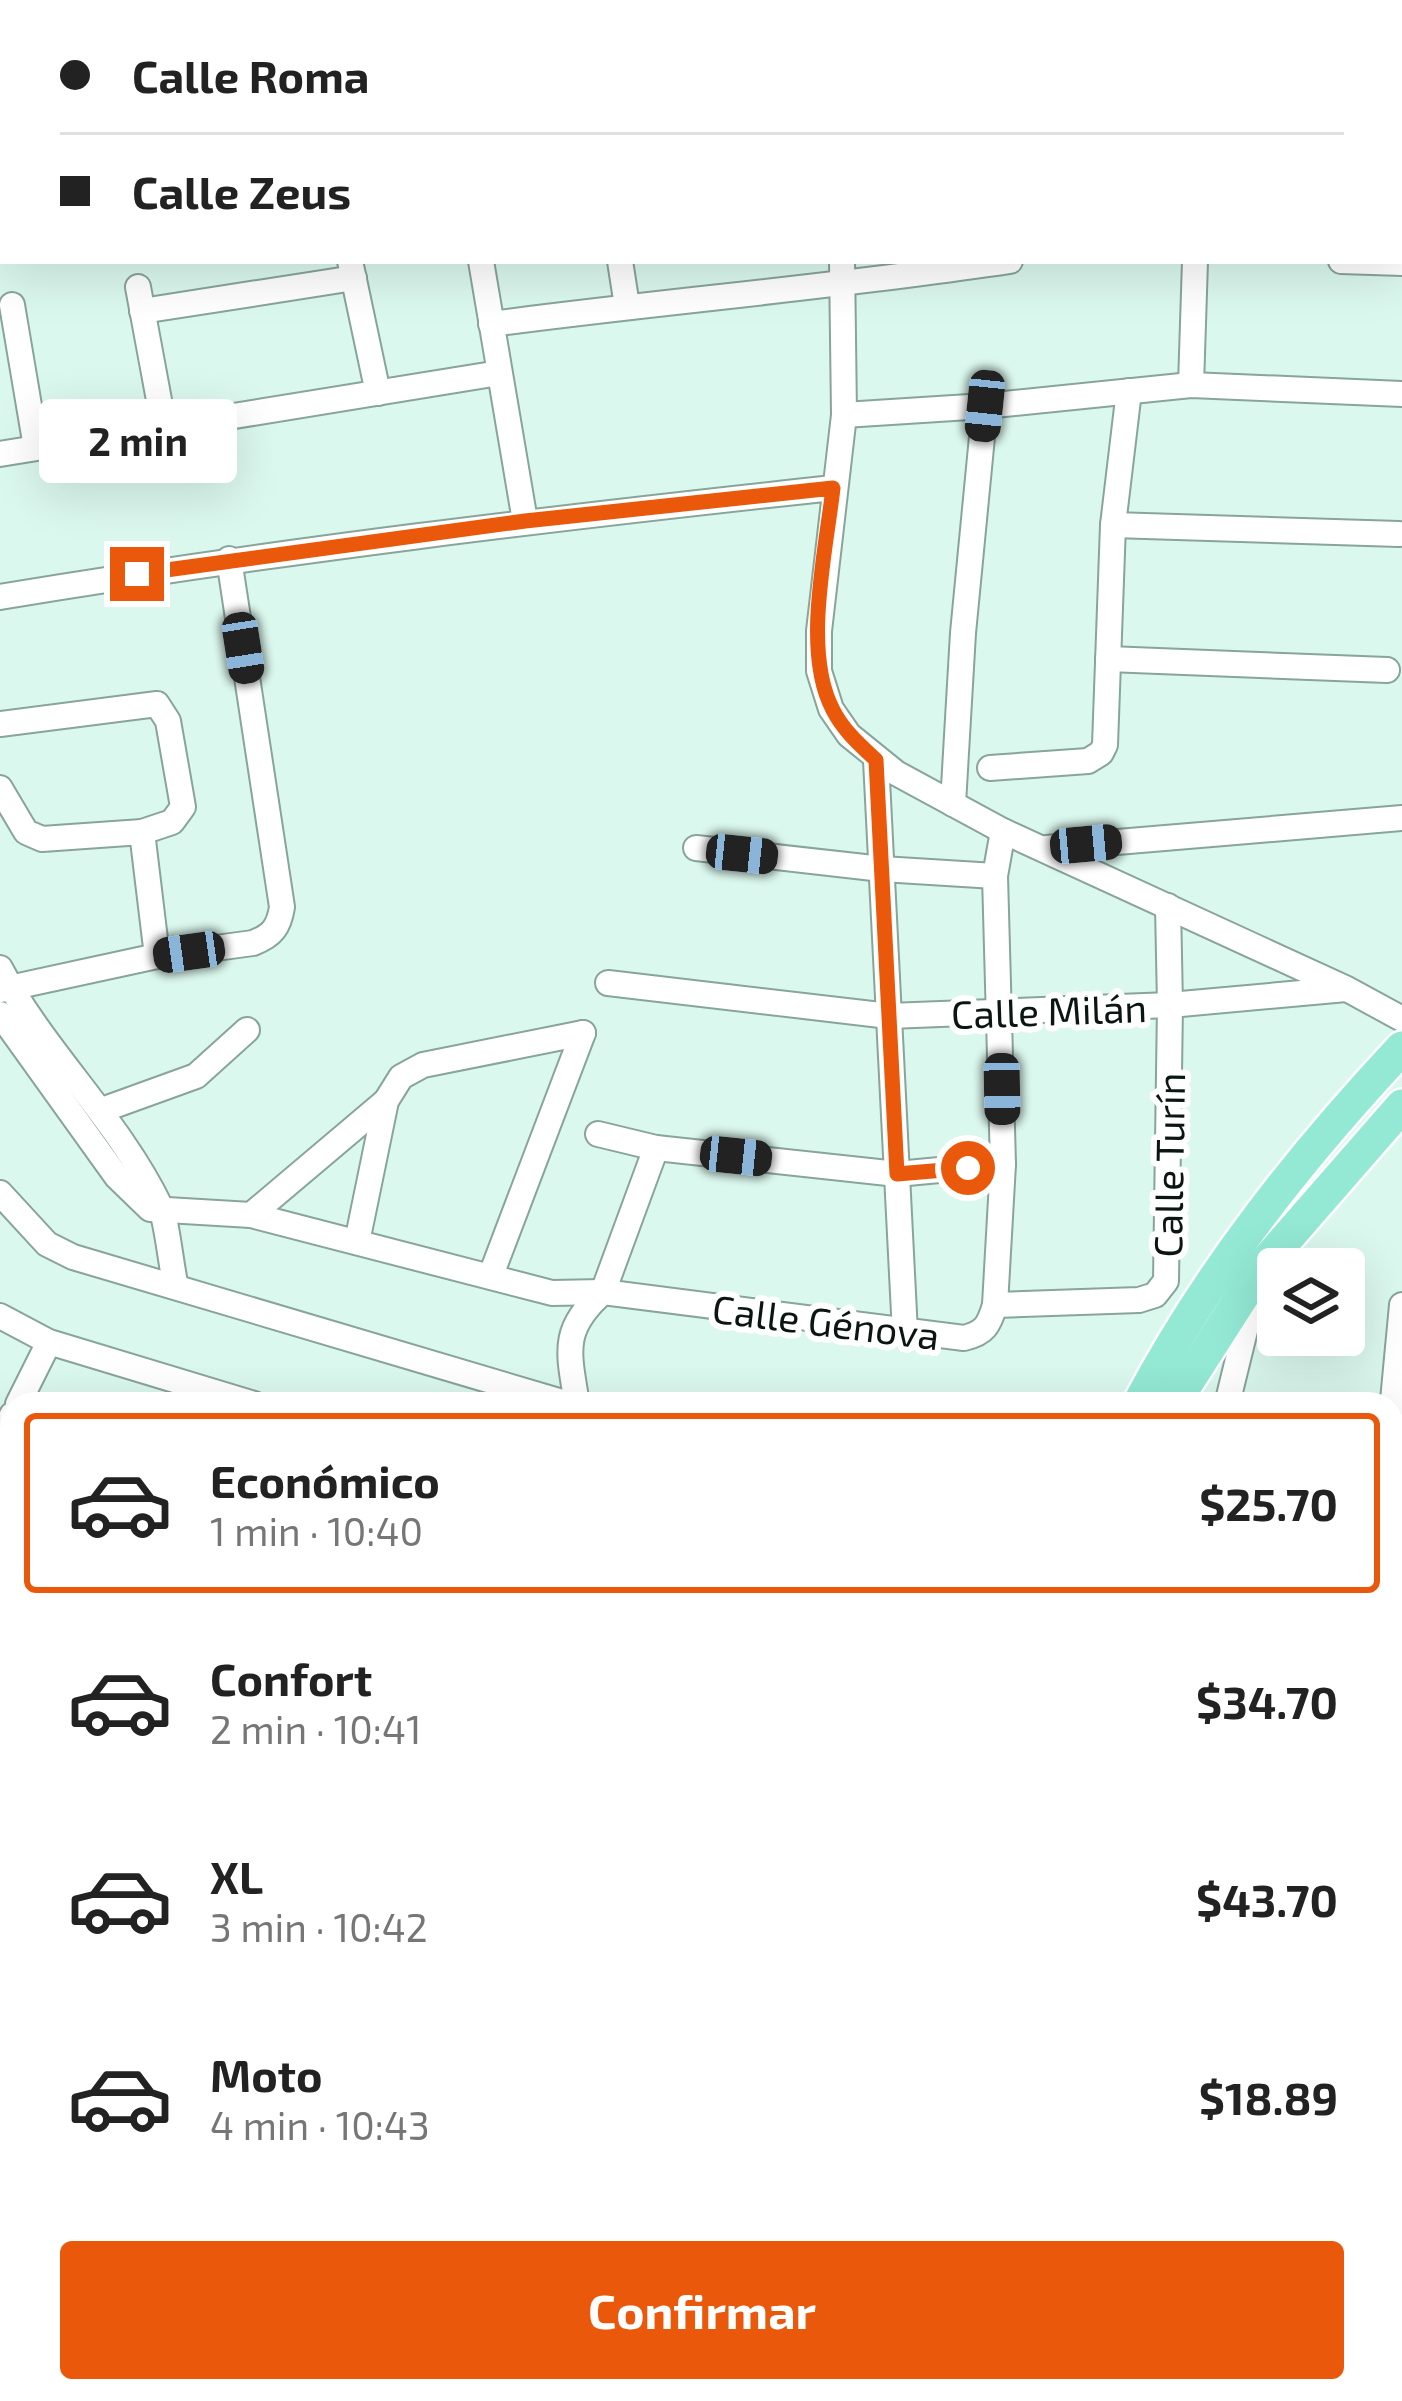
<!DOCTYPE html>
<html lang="es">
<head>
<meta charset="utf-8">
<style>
  :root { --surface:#fff; --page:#f2f2f2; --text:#222; --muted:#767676; --line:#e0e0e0; --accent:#ea580c }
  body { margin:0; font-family:"Exo 2",sans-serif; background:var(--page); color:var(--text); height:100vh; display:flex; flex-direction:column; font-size:45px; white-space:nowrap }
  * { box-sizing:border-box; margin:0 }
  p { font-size:39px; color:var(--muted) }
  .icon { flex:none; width:66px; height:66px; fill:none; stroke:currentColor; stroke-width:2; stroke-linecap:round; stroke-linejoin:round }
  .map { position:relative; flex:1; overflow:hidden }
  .sheet { position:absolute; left:0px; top:1392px; width:1404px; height:1011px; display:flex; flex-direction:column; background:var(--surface); border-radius:36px 36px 0 0; box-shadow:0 12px 48px #0002 }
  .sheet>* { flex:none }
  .hud { position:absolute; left:0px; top:0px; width:1404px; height:264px; box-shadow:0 12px 48px #0002; display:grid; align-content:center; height:264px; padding:0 60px; background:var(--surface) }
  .tools { position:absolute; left:1257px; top:1248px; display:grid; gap:24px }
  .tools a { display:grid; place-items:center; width:108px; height:108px; border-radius:12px; background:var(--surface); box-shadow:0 12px 48px #0002; font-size:60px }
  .end { position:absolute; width:54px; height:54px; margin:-27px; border:15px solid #ea580c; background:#fff; box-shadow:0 0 0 6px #fff }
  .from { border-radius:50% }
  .bubble { position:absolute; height:84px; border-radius:12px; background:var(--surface); box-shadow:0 12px 48px #0002; font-size:39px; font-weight:700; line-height:84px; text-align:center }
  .car { position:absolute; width:36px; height:72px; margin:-36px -18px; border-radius:15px; box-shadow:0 0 9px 3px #0007; background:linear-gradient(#222 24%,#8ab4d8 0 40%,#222 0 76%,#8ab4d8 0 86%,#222 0) }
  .hud b { display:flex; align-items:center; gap:42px; height:114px; font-size:45px }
  .hud b+b { border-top:3px solid var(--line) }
  .hud i { width:30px; height:30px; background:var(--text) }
  ul { padding:21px 0 0; list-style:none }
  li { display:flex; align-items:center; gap:36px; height:180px; margin:0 24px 18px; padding:0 36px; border:6px solid transparent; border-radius:12px }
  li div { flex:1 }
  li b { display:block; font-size:45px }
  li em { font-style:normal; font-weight:700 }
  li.on { border-color:var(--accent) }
  li>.icon { width:108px; height:108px; stroke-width:1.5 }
  .cta { display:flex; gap:24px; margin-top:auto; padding:24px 60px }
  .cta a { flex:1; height:138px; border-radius:12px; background:var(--accent); color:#fff; font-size:48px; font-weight:700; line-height:138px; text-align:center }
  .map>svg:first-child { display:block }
</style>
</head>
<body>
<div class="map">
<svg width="1402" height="2401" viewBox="0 0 1402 2401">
  <rect width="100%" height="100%" fill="#dbf8ee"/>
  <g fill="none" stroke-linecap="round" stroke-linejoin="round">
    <defs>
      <g id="minor">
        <polyline points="437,0 438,3"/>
        <polyline points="578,0 578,3"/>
        <polyline points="831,0 831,3"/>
        <polyline points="1365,0 1402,2"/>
        <polyline points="308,2 308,3"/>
        <polyline points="766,3 813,0"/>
        <polyline points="1070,3 1070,0"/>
        <polyline points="1210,3 1210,0"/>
        <polyline points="0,198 3,198"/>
        <polyline points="350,261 378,393"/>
        <polyline points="481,261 525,521"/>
        <polyline points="620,261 627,306"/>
        <polyline points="842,261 844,415 819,631 819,671 831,709 849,735 896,773 1003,831 1347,989 1402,1019"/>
        <polyline points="1341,261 1402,263"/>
        <polyline points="138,287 164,427"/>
        <polyline points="12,305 36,447"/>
        <polyline points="142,311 354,278"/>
        <path d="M 491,324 C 664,301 837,287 1010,261"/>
        <polyline points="1191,385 1195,261"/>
        <polyline points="844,415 985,406 1191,385 1402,394"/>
        <polyline points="0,454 499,373"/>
        <polyline points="1113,525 1399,534"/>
        <path d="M 0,597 C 277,551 554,518 833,488"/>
        <polyline points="1108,659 1387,670"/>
        <polyline points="0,724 157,704 168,721 183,807 172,822 142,832 42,839 26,832 0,788"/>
        <polyline points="876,760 905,1333"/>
        <polyline points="990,768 1088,761 1101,753 1105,745 1113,525 1129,391"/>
        <polyline points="953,804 963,633 985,406"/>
        <polyline points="142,832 157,956"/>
        <polyline points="696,848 882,869 995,876"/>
        <polyline points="1046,848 1402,818"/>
        <path d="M 0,968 C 44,1052 118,1119 160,1206 C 167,1220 171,1267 176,1287"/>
        <polyline points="608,983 889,1016 1170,1005 1346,989"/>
        <path d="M 0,990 L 157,956 L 253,943 C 272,936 279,927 282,907 L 229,559"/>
        <path d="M 0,1014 L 117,1177 L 150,1209 L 251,1215 L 552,1293 L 603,1292 L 964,1338 C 985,1333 989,1325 995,1305 L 1003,1164 L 995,876 L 1003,831"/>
        <polyline points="102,1110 196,1076 247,1030"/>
        <polyline points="598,1134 656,1148 897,1174 1003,1164"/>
        <polyline points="0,1193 47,1244 73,1257 562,1402"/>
        <polyline points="251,1215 386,1101"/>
        <polyline points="357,1242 386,1101 401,1077 423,1065 583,1033"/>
        <polyline points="491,1275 583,1033"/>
        <polyline points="995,1305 1139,1300 1155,1295 1166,1281 1170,1005 1168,906"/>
        <polyline points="0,1316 49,1342 254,1404"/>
        <polyline points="18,1404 49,1342"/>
        <path d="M 577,1404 C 569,1353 560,1330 603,1292 L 656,1148"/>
        <polyline points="1227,1404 1255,1290"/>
        <polyline points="1392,1411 1402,1305"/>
        <polyline points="1392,1428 1402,1460"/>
        <polyline points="0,1439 12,1415"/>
        <polyline points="1392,1575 1402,1554"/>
        <polyline points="0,1628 12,1646"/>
        <polyline points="1392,1645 1402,1675"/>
        <polyline points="0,1701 12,1692"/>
        <polyline points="0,1744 12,1735"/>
        <polyline points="0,1792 12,1808"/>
        <polyline points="0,1870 12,1885"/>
        <polyline points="0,2263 12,2251"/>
        <polyline points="377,2391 391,2401"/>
        <polyline points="10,2401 23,2391"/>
        <polyline points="178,2401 188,2391"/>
        <polyline points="1092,2401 1093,2391"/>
        <polyline points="1239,2401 1240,2391"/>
      </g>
      <g id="major">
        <path d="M 1139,1404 C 1208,1273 1301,1156 1402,1048"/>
        <polyline points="1173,1404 1259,1270 1402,1106"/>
        <polyline points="722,2401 728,2391"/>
      </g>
    </defs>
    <!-- minor casing -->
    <use href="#minor" stroke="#88a49b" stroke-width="28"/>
    <!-- major casing -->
    <use href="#major" stroke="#fff" stroke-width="38"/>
    <!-- minor -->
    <use href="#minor" stroke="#fff" stroke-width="24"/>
    <!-- major -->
    <use href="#major" stroke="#93e9d4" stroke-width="33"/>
  </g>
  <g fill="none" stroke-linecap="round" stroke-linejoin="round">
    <!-- route -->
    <path stroke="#ea580c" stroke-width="15" d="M 137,574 L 525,521 L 833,488 C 826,551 802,652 833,710 C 843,730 859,744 876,760 L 897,1174 L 968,1168"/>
  </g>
  <g text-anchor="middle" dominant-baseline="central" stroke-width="12" stroke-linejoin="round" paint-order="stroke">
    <!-- street labels -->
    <g font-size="39" fill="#0b1612" stroke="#fff">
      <text transform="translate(1049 1010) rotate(-2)">Calle Milán</text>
      <text transform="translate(1168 1165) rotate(-89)">Calle Turín</text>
      <text transform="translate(826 1321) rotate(7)">Calle Génova</text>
    </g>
  </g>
</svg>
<div class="tools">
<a><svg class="icon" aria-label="layers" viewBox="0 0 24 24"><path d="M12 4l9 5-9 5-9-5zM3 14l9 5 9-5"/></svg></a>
</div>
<i class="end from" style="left:968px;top:1168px"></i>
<i class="end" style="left:137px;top:574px"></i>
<div class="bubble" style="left:39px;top:399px;width:198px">2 min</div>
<i class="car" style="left:985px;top:406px;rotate:186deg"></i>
<i class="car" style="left:243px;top:648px;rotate:171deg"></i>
<i class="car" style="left:1086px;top:844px;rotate:85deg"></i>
<i class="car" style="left:742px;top:854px;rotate:96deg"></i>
<i class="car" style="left:189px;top:952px;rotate:262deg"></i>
<i class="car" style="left:1002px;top:1089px;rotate:179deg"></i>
<i class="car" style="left:736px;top:1156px;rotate:96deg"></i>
<div class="hud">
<b><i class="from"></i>Calle Roma</b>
<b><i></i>Calle Zeus</b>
</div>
<section class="sheet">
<ul>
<li class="on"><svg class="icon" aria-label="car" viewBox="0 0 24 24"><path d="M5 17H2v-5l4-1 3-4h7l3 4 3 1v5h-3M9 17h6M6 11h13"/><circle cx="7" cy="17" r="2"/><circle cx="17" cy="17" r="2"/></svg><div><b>Económico</b><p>1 min · 10:40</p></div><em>$25.70</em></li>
<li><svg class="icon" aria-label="car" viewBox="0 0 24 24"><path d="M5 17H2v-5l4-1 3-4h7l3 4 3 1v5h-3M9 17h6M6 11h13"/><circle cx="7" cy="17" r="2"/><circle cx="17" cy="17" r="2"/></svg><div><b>Confort</b><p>2 min · 10:41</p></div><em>$34.70</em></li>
<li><svg class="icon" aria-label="car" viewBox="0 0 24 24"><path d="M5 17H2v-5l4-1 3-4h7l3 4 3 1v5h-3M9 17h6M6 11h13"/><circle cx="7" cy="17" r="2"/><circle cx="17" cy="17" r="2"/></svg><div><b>XL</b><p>3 min · 10:42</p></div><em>$43.70</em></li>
<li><svg class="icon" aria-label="car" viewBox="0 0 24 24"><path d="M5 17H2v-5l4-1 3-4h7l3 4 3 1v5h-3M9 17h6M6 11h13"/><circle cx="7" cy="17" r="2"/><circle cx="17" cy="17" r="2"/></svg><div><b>Moto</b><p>4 min · 10:43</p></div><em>$18.89</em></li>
</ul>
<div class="cta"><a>Confirmar</a></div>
</section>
</div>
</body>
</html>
